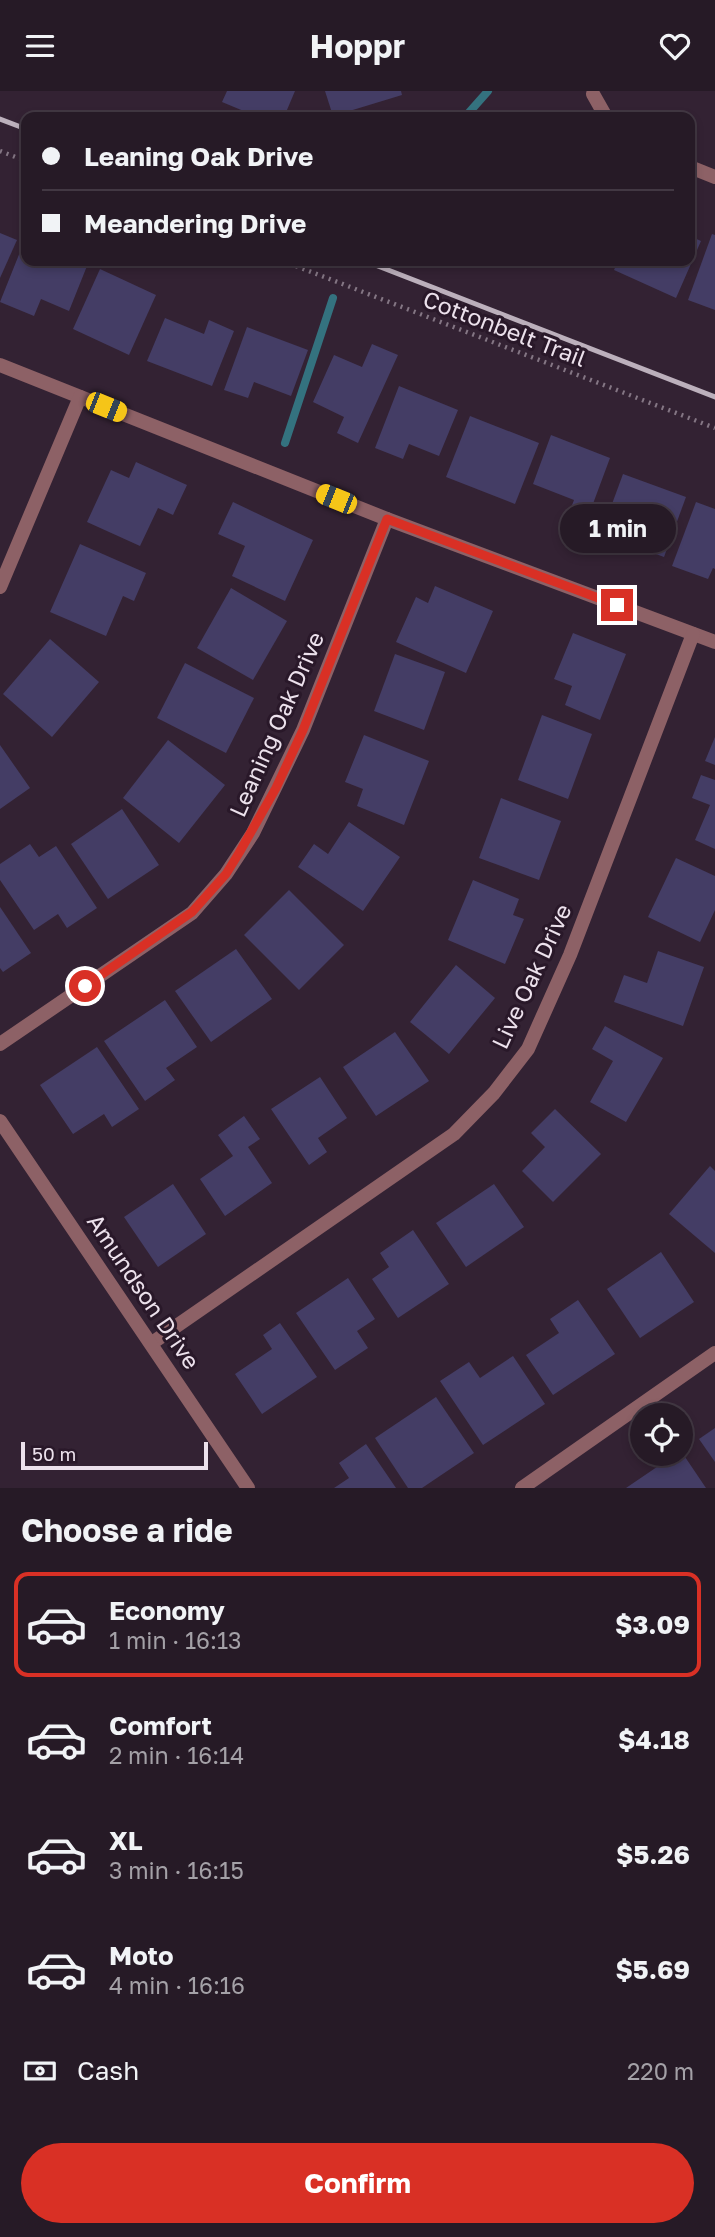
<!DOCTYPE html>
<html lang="en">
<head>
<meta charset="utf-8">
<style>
  :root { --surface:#261a26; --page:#2e232e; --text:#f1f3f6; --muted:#a4a1a7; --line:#423843; --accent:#d93025 }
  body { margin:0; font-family:"Golos Text",sans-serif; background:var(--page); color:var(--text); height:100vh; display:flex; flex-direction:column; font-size:26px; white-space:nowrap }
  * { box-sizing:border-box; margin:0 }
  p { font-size:23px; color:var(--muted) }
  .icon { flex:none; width:38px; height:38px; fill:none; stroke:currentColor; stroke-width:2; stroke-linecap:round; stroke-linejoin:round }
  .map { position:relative; height:1397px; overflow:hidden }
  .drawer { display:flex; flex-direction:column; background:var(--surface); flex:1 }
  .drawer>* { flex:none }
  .top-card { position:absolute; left:21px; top:21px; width:674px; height:154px; border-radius:14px; box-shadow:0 4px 10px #0003,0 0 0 2px var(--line); display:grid; align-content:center; height:154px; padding:0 21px; background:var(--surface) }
  .buttons { position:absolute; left:630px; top:1312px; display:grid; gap:14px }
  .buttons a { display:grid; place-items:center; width:63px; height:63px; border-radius:50%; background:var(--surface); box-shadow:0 4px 10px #0003,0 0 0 2px var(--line); font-size:35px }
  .scale { position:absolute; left:21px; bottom:18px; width:187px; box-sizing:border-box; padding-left:7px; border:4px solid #ece1ec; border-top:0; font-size:19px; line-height:24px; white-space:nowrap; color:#ece1ec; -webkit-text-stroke:5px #291829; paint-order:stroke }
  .end { position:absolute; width:32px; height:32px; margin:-16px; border:9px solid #d93025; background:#fff; box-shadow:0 0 0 4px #fff }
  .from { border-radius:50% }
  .bubble { position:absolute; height:49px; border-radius:24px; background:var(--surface); box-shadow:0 4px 10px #0003,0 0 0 2px var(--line); font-size:23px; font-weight:700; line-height:49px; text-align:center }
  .car { position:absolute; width:21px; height:42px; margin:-21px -10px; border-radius:9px; box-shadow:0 0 5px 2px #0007; background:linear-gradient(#f5c518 24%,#345 0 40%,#f5c518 0 76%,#345 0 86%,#f5c518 0) }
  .top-card b { display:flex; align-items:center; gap:24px; height:66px; font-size:26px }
  .top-card b+b { border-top:2px solid var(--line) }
  .top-card i { width:18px; height:18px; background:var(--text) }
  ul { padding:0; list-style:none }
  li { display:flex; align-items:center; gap:21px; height:105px; margin:0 14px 10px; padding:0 7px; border:4px solid transparent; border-radius:14px }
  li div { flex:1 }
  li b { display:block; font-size:26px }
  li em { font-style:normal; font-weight:700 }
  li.active { border-color:var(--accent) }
  li>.icon { width:63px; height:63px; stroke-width:1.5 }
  h2 { padding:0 21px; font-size:32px; line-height:84px }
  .pay { display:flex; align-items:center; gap:18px; height:77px; padding:0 21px; font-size:26px }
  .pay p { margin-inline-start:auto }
  .action { display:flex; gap:14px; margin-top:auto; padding:14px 21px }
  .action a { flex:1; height:80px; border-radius:42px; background:var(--accent); color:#fff; font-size:28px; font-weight:700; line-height:80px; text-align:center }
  header { display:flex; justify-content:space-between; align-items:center; height:91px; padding:0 21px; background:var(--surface); font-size:32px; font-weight:700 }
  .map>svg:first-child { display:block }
</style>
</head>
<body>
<header><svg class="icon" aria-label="menu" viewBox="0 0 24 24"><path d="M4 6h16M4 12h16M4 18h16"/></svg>Hoppr<svg class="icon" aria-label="heart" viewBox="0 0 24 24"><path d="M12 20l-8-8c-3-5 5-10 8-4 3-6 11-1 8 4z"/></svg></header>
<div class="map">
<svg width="715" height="1397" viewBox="0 0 715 1397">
  <rect width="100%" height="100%" fill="#323"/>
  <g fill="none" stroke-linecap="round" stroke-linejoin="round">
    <!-- stream -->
    <g stroke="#34727f" stroke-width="8">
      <polyline points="465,26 488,0"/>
      <polyline points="285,352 333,207"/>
    </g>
  </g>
  <!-- building -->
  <g fill="#443d65">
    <polygon points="227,0 295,0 284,26 244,26 246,21 222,11"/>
    <polygon points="325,0 401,0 402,4 333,25"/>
    <polygon points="0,142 17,149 0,187"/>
    <polygon points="712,143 715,144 715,219 688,209"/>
    <polygon points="690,145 701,150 676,207 614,179 618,170 690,170"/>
    <polygon points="26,146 26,170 75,170 87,175 69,220 41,208 34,225 0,211"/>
    <polygon points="100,178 156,204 129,264 73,238"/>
    <polygon points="165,227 204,243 209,229 234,240 212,295 147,270"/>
    <polygon points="247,236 308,259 291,305 254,291 248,307 224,299"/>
    <polygon points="372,253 398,264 358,352 337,342 344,326 313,311 334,264 362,276"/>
    <polygon points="399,295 458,319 439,365 409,353 403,368 375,357"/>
    <polygon points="470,325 539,352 515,413 446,386"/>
    <polygon points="551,344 610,367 584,437 566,430 574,409 533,393"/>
    <polygon points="136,371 187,394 173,424 158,417 140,455 87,431 111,379 129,387"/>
    <polygon points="623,383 686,406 664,466 601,443"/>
    <polygon points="233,411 313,449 285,510 232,485 245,455 218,443"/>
    <polygon points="696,411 715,418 715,478 713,477 708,488 672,475"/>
    <polygon points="80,453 146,482 134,510 123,505 106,545 50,521"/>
    <polygon points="435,495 493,520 466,582 396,551 416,506 428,512"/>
    <polygon points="231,497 287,530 253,589 197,557"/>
    <polygon points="573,542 626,563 600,629 565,614 572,595 554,588"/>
    <polygon points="50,548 99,591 52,646 3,603"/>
    <polygon points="395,563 445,581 424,639 374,620"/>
    <polygon points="185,572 254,607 226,662 157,627"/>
    <polygon points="542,624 592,643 568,708 518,689"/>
    <polygon points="364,644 429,670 404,734 357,715 363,698 345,691"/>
    <polygon points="715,646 715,674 705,670"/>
    <polygon points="168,649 225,694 179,752 123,707"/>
    <polygon points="0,654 30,697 0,718"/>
    <polygon points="701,684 715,689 715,758 695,749 710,714 692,707"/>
    <polygon points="501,707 561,730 539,789 479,767"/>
    <polygon points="122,718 159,774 108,808 71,753"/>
    <polygon points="349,731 400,766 363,820 298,776 314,753 328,763"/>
    <polygon points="30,753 39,766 56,755 97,817 67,837 58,823 34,839 0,789 0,773"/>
    <polygon points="676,767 715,785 715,819 700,851 648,826"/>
    <polygon points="473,789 519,808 513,824 524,828 505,873 448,849"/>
    <polygon points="289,799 344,854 299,899 244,844"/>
    <polygon points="0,816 31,862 3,881 0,877"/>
    <polygon points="236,858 272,908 211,951 175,900"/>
    <polygon points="658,860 704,876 683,935 614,911 624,884 647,892"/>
    <polygon points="456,874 495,907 449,963 410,931"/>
    <polygon points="165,909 197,956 166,977 175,989 145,1010 104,950"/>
    <polygon points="605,935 663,967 626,1031 590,1011 613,970 592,958"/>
    <polygon points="395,941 429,990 376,1025 343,976"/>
    <polygon points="97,956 139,1018 112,1036 104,1023 73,1043 40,994"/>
    <polygon points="320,986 347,1027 318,1047 327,1061 309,1074 271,1018"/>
    <polygon points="555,1018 601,1063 553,1111 522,1080 545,1056 531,1042"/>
    <polygon points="244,1025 260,1048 248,1056 272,1092 225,1125 200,1088 233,1065 218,1044"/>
    <polygon points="710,1075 715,1080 715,1162 669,1123"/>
    <polygon points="173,1093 206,1143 158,1176 124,1126"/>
    <polygon points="494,1093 524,1136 466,1176 436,1132"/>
    <polygon points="413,1139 449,1193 398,1227 372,1188 389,1176 380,1162"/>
    <polygon points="661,1161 694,1211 640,1247 607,1198"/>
    <polygon points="348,1187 375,1228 357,1240 368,1257 335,1279 296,1222"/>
    <polygon points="578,1209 615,1263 553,1304 526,1264 559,1242 550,1228"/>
    <polygon points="280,1232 317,1286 262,1323 235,1283 272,1258 263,1244"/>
    <polygon points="513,1265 545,1313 483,1354 440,1290 469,1271 480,1287"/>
    <polygon points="436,1306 474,1362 422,1397 408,1397 375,1347"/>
    <polygon points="715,1337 715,1371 699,1348"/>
    <polygon points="366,1353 396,1397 334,1397 349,1387 339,1372"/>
    <polygon points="681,1360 706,1397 626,1397 676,1363 681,1363"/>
  </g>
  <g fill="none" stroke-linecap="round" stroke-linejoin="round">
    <!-- path -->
    <g stroke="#847684" stroke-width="4.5" stroke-dasharray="2 5" stroke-linecap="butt">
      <polyline points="0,60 26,70"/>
      <polyline points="283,170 715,337"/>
    </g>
    <!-- minor -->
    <g stroke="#8d6166" stroke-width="14">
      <polyline points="593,3 606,26"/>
      <polyline points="690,76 715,86"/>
      <polyline points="0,274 387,428 715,551"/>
      <polyline points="0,496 80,306"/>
      <polyline points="0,953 192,822 226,783 253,742 303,639 387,428"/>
      <polyline points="152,1252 454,1043 494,1002 528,958 570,864 693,543"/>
      <polyline points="522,1397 715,1262"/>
    </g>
    <!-- tertiary -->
    <polyline stroke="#8d6166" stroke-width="14" points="0,1030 248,1397"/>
    <!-- rail -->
    <g stroke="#bcb0bc" stroke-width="5">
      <polyline points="0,28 26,38"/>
      <polyline points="365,170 715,306"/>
    </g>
  </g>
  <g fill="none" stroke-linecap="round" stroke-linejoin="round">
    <!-- route -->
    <polyline stroke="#d93025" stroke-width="9" points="85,895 192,821 226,783 239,762 276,697 303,639 387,428 617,514"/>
  </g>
  <g text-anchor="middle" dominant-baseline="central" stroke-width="6" stroke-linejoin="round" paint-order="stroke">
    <!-- street labels -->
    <g font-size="23" fill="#ece1ec" stroke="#291829">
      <text transform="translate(505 237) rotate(21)">Cottonbelt Trail</text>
      <text transform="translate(276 633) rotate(-66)">Leaning Oak Drive</text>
      <text transform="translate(531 885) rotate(-65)">Live Oak Drive</text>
      <text transform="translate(144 1200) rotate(56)">Amundson Drive</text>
    </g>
  </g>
</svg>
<div class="buttons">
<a><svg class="icon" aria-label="locate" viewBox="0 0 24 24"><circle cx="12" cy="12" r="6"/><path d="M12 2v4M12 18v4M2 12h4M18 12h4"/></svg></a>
</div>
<div class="scale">50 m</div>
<i class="end from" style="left:85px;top:895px"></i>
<i class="end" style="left:617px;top:514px"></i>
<div class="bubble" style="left:560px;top:413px;width:116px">1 min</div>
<i class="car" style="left:106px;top:316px;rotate:112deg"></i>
<i class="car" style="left:336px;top:408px;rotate:292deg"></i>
<div class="top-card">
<b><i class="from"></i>Leaning Oak Drive</b>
<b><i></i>Meandering Drive</b>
</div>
</div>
<section class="drawer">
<h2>Choose a ride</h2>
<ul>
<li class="active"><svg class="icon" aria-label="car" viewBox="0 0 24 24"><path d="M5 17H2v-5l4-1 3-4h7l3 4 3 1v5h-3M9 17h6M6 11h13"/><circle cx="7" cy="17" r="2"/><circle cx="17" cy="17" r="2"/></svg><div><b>Economy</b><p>1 min · 16:13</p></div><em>$3.09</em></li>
<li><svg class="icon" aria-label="car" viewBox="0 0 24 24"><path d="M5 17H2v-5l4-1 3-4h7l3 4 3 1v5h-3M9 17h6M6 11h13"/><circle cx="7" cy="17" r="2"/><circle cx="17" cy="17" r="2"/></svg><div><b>Comfort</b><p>2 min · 16:14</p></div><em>$4.18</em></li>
<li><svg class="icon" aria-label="car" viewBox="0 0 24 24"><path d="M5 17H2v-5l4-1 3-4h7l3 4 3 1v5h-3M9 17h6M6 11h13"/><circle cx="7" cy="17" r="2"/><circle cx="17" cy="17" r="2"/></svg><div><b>XL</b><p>3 min · 16:15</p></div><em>$5.26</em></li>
<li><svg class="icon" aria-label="car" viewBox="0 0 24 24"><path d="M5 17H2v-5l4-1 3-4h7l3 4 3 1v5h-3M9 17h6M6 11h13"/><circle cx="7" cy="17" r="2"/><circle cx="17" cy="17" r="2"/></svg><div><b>Moto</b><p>4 min · 16:16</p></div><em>$5.69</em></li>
</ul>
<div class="pay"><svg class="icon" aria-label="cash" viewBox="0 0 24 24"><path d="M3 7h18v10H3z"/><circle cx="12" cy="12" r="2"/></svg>Cash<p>220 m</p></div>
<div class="action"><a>Confirm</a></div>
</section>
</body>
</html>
